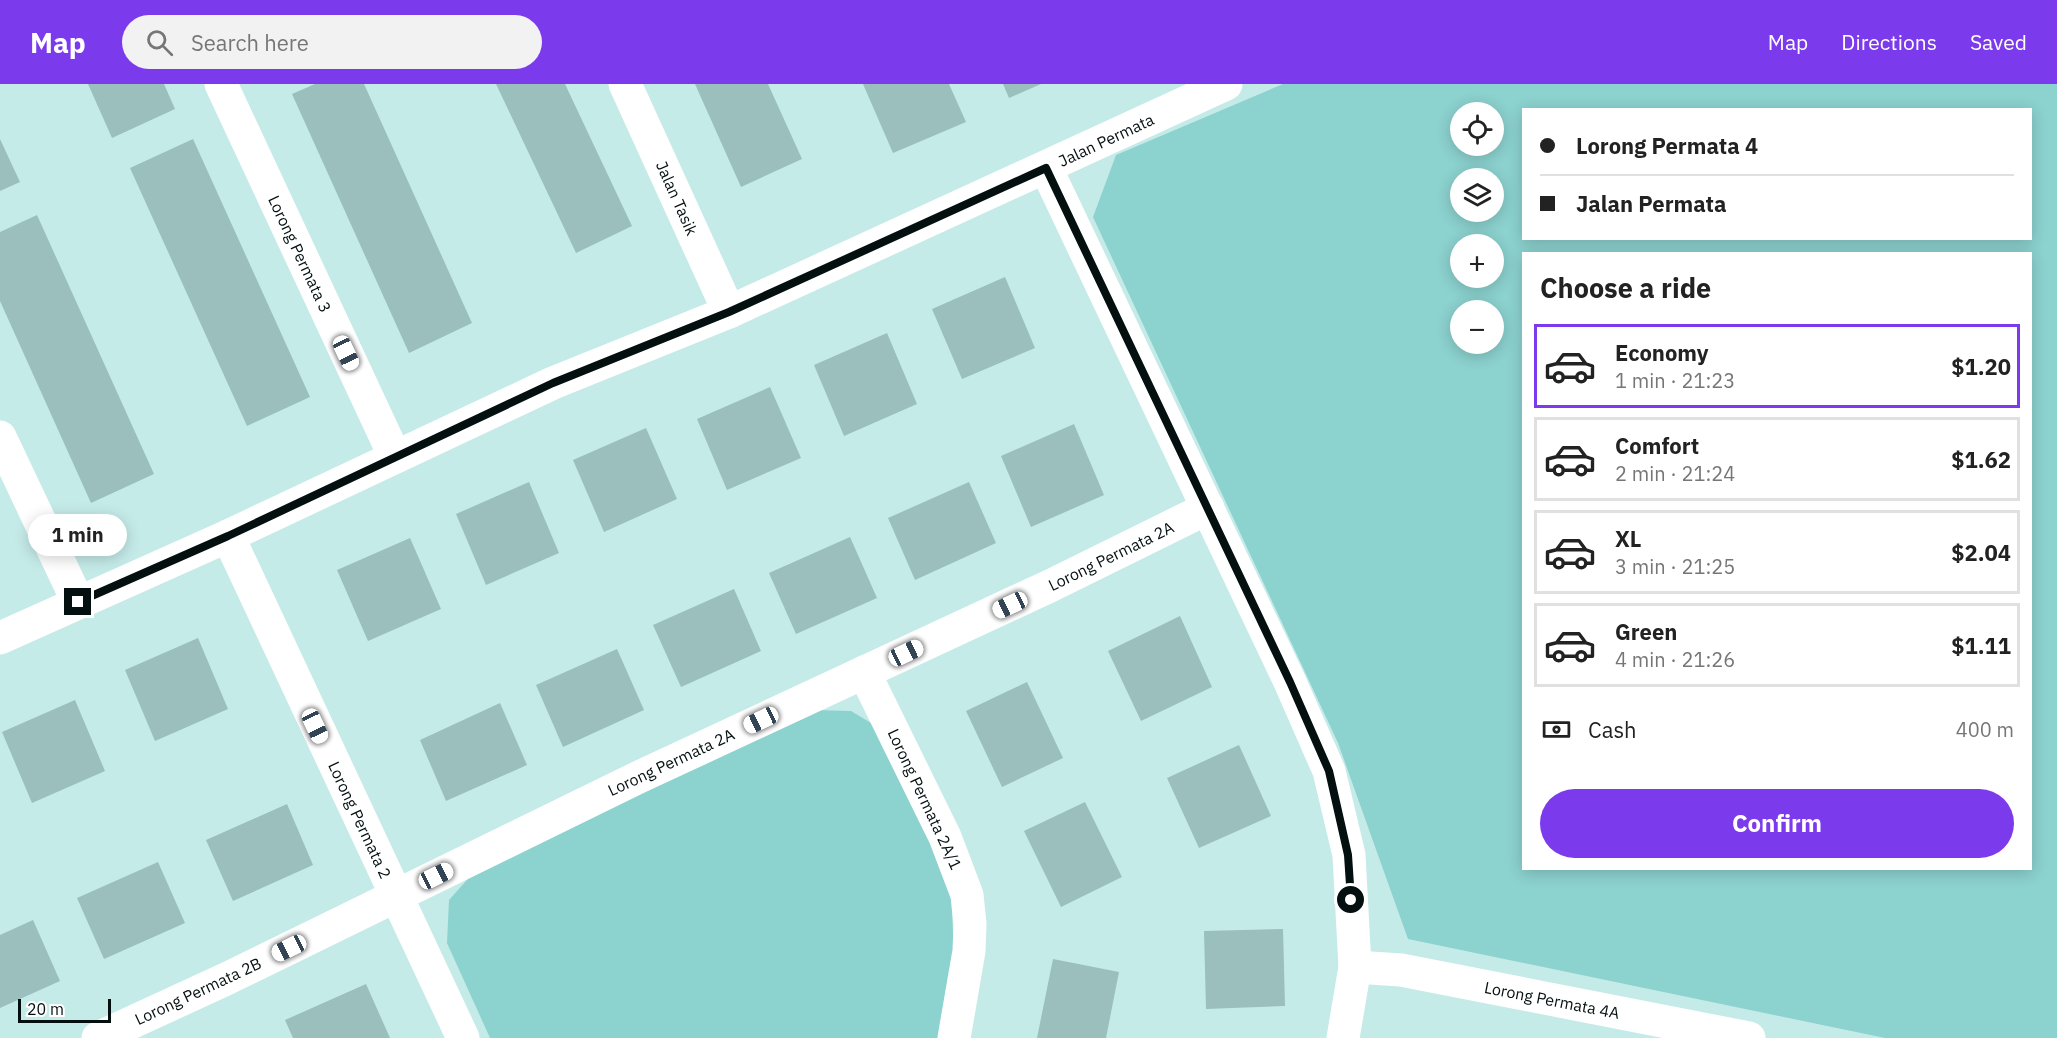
<!DOCTYPE html>
<html lang="en">
<head>
<meta charset="utf-8">
<style>
  :root { --surface:#fff; --page:#f2f2f2; --text:#222; --muted:#767676; --line:#e0e0e0; --accent:#7c3aed }
  body { margin:0; font-family:"IBM Plex Sans",sans-serif; background:var(--page); color:var(--text); height:100vh; display:flex; flex-direction:column; font-size:22px; white-space:nowrap }
  * { box-sizing:border-box; margin:0 }
  p { font-size:20px; color:var(--muted) }
  .icon { flex:none; width:33px; height:33px; fill:none; stroke:currentColor; stroke-width:2; stroke-linecap:round; stroke-linejoin:round }
  .map { position:relative; flex:1; overflow:hidden }
  .sheet { position:absolute; left:1522px; top:168px; width:510px; height:618px; display:flex; flex-direction:column; background:var(--surface); border-radius:0px; box-shadow:0 3px 15px #0003 }
  .sheet>* { flex:none }
  .top-card { position:absolute; left:1522px; top:24px; width:510px; height:132px; border-radius:0px; box-shadow:0 3px 15px #0003; display:grid; align-content:center; height:132px; padding:0 18px; background:var(--surface) }
  .controls { position:absolute; left:1450px; top:18px; display:grid; gap:12px }
  .controls a { display:grid; place-items:center; width:54px; height:54px; border-radius:50%; background:var(--surface); box-shadow:0 3px 15px #0003; font-size:30px }
  .scale { position:absolute; left:18px; bottom:15px; width:93px; box-sizing:border-box; padding-left:6px; border:3px solid #041010; border-top:0; font-size:16px; line-height:21px; white-space:nowrap; color:#041010; -webkit-text-stroke:4px #fff; paint-order:stroke }
  .end { position:absolute; width:27px; height:27px; margin:-14px; border:8px solid #041010; background:#fff; box-shadow:0 0 0 3px #fff }
  .from { border-radius:50% }
  .bubble { position:absolute; height:42px; border-radius:21px; background:var(--surface); box-shadow:0 3px 15px #0003; font-size:20px; font-weight:800; line-height:42px; text-align:center }
  .car { position:absolute; width:18px; height:36px; margin:-18px -9px; border-radius:8px; box-shadow:0 0 4px 2px #0007; background:linear-gradient(#fff 24%,#345 0 40%,#fff 0 76%,#345 0 86%,#fff 0) }
  .top-card b { display:flex; align-items:center; gap:21px; height:57px; font-size:22px }
  .top-card b+b { border-top:2px solid var(--line) }
  .top-card i { width:15px; height:15px; background:var(--text) }
  ul { padding:0; list-style:none }
  li { display:flex; align-items:center; gap:18px; height:84px; margin:0 12px 9px; padding:0 6px; border:3px solid var(--line); border-radius:0px }
  li div { flex:1 }
  li b { display:block; font-size:22px }
  li em { font-style:normal; font-weight:800 }
  li.on { border-color:var(--accent) }
  li>.icon { width:54px; height:54px; stroke-width:1.5 }
  h2 { padding:0 18px; font-size:27px; line-height:72px }
  .pay { display:flex; align-items:center; gap:15px; height:66px; padding:0 18px; font-size:22px }
  .pay p { margin-inline-start:auto }
  .cta { display:flex; gap:12px; margin-top:auto; padding:12px 18px }
  .cta a { flex:1; height:69px; border-radius:36px; background:var(--accent); color:#fff; font-size:24px; font-weight:800; line-height:69px; text-align:center }
  header { display:flex; align-items:center; gap:36px; box-sizing:border-box; height:84px; padding:0 30px; background:var(--accent); color:#fff }
  header strong { font-size:28px }
  nav { display:flex; gap:33px; margin-inline-start:auto; font-size:21px }
  .search { width:420px; height:54px; background:var(--page); display:flex; align-items:center; gap:15px; box-sizing:border-box; padding:0 21px; border-radius:33px; color:var(--muted); font-size:22px }
  .map>svg:first-child { display:block }
</style>
</head>
<body>
<header>
<strong>Map</strong>
<div class="search"><svg class="icon" aria-label="search" viewBox="0 0 24 24"><circle cx="10" cy="10" r="6"/><path d="M15 15l6 6"/></svg>Search here</div>
<nav><a>Map</a><a>Directions</a><a>Saved</a></nav>
</header>
<div class="map">
<svg width="2057" height="954" viewBox="0 0 2057 954">
  <rect width="100%" height="100%" fill="#c5ebe9"/>
  <!-- green -->
  <g fill="#8cd2cf" fill-rule="evenodd">
    <path d="M 1283,0 L 2057,0 L 2057,954 L 1885,954 L 1408,855 L 1338,659 L 1093,133 L 1116,71 ZM 1524,26 L 2031,26 L 2031,154 L 1524,154 ZM 1461,28 L 1494,28 L 1494,62 L 1461,62 ZM 1461,94 L 1494,94 L 1494,128 L 1461,128 ZM 1461,160 L 1494,160 L 1494,194 L 1461,194 ZM 1524,170 L 2031,170 L 2031,784 L 1524,784 ZM 1461,226 L 1494,226 L 1494,260 L 1461,260 Z"/>
    <polygon points="814,626 851,627 881,645 951,804 955,895 945,954 490,954 447,859 449,816 475,787"/>
  </g>
  <!-- building -->
  <g fill="#9abfbd">
    <polygon points="88,0 164,0 175,25 112,54"/>
    <polygon points="315,0 364,0 472,239 409,269 292,10"/>
    <polygon points="496,0 565,0 632,142 576,169"/>
    <polygon points="695,0 768,0 802,75 741,103"/>
    <polygon points="863,0 949,0 966,38 893,69"/>
    <polygon points="1003,0 1041,0 1009,14"/>
    <polygon points="0,55 20,98 0,107"/>
    <polygon points="193,55 310,313 247,342 130,84"/>
    <polygon points="37,131 154,390 91,419 0,217 0,148"/>
    <polygon points="1005,193 1035,264 962,295 932,225"/>
    <polygon points="887,249 917,320 844,352 814,281"/>
    <polygon points="770,303 801,374 727,406 697,335"/>
    <polygon points="1074,340 1104,411 1031,443 1001,372"/>
    <polygon points="646,344 677,415 604,448 573,376"/>
    <polygon points="529,398 559,469 486,501 456,430"/>
    <polygon points="969,398 996,459 915,496 888,434"/>
    <polygon points="850,453 877,514 796,550 769,489"/>
    <polygon points="410,454 441,525 368,557 337,486"/>
    <polygon points="734,505 761,567 681,603 653,541"/>
    <polygon points="1180,532 1212,603 1141,637 1108,567"/>
    <polygon points="198,554 228,625 155,657 125,586"/>
    <polygon points="617,565 644,626 563,663 536,601"/>
    <polygon points="1027,598 1063,674 1002,703 966,627"/>
    <polygon points="75,616 105,687 32,719 2,648"/>
    <polygon points="500,619 527,681 446,717 420,656"/>
    <polygon points="1239,661 1271,732 1199,764 1167,694"/>
    <polygon points="1085,718 1122,793 1061,823 1024,747"/>
    <polygon points="287,720 313,781 233,817 206,756"/>
    <polygon points="158,778 185,839 104,875 77,814"/>
    <polygon points="33,836 60,897 0,924 0,851"/>
    <polygon points="1283,845 1285,922 1206,925 1204,847"/>
    <polygon points="1053,875 1119,888 1106,954 1037,954"/>
    <polygon points="366,900 390,954 293,954 285,936"/>
  </g>
  <g fill="none" stroke-linecap="round" stroke-linejoin="round">
    <!-- minor -->
    <g stroke="#fff" stroke-width="33">
      <polyline points="221,0 395,373"/>
      <polyline points="625,0 729,228"/>
      <polyline points="1046,84 1290,598 1329,687 1349,771 1355,883 1343,954"/>
      <polyline points="0,353 78,518"/>
      <polyline points="228,452 463,954"/>
      <polyline points="0,554 228,452 553,299 729,228 1226,0"/>
      <polyline points="864,588 945,753 967,811 970,840 969,867 954,954"/>
      <polyline points="1355,883 1401,886 1749,954"/>
      <polyline points="98,954 226,895 639,693 1052,501 1208,424"/>
    </g>
  </g>
  <g fill="none" stroke-linecap="round" stroke-linejoin="round">
    <!-- route -->
    <polyline stroke="#041010" stroke-width="8" points="78,518 228,452 553,299 729,228 1046,84 1290,598 1329,687 1348,771 1351,816"/>
  </g>
  <g text-anchor="middle" dominant-baseline="central" stroke-width="5" stroke-linejoin="round" paint-order="stroke">
    <!-- street labels -->
    <g font-size="16" fill="#041010" stroke="#fff">
      <text transform="translate(1106 56) rotate(-25)">Jalan Permata</text>
      <text transform="translate(677 114) rotate(66)">Jalan Tasik</text>
      <text transform="translate(300 170) rotate(65)">Lorong Permata 3</text>
      <text transform="translate(1111 472) rotate(-26)">Lorong Permata 2A</text>
      <text transform="translate(671 678) rotate(-25)">Lorong Permata 2A</text>
      <text transform="translate(925 715) rotate(65)">Lorong Permata 2A/1</text>
      <text transform="translate(360 736) rotate(65)">Lorong Permata 2</text>
      <text transform="translate(198 907) rotate(-25)">Lorong Permata 2B</text>
      <text transform="translate(1552 916) rotate(11)">Lorong Permata 4A</text>
    </g>
  </g>
</svg>
<div class="controls">
<a><svg class="icon" aria-label="locate" viewBox="0 0 24 24"><circle cx="12" cy="12" r="6"/><path d="M12 2v4M12 18v4M2 12h4M18 12h4"/></svg></a>
<a><svg class="icon" aria-label="layers" viewBox="0 0 24 24"><path d="M12 4l9 5-9 5-9-5zM3 14l9 5 9-5"/></svg></a>
<a>+</a>
<a>−</a>
</div>
<div class="scale">20 m</div>
<i class="end from" style="left:1351px;top:816px"></i>
<i class="end" style="left:78px;top:518px"></i>
<div class="bubble" style="left:28px;top:430px;width:99px">1 min</div>
<i class="car" style="left:346px;top:269px;rotate:155deg"></i>
<i class="car" style="left:1010px;top:521px;rotate:245deg"></i>
<i class="car" style="left:906px;top:569px;rotate:65deg"></i>
<i class="car" style="left:761px;top:636px;rotate:245deg"></i>
<i class="car" style="left:315px;top:642px;rotate:155deg"></i>
<i class="car" style="left:436px;top:792px;rotate:64deg"></i>
<i class="car" style="left:289px;top:864px;rotate:244deg"></i>
<div class="top-card">
<b><i class="from"></i>Lorong Permata 4</b>
<b><i></i>Jalan Permata</b>
</div>
<section class="sheet">
<h2>Choose a ride</h2>
<ul>
<li class="on"><svg class="icon" aria-label="car" viewBox="0 0 24 24"><path d="M5 17H2v-5l4-1 3-4h7l3 4 3 1v5h-3M9 17h6M6 11h13"/><circle cx="7" cy="17" r="2"/><circle cx="17" cy="17" r="2"/></svg><div><b>Economy</b><p>1 min · 21:23</p></div><em>$1.20</em></li>
<li><svg class="icon" aria-label="car" viewBox="0 0 24 24"><path d="M5 17H2v-5l4-1 3-4h7l3 4 3 1v5h-3M9 17h6M6 11h13"/><circle cx="7" cy="17" r="2"/><circle cx="17" cy="17" r="2"/></svg><div><b>Comfort</b><p>2 min · 21:24</p></div><em>$1.62</em></li>
<li><svg class="icon" aria-label="car" viewBox="0 0 24 24"><path d="M5 17H2v-5l4-1 3-4h7l3 4 3 1v5h-3M9 17h6M6 11h13"/><circle cx="7" cy="17" r="2"/><circle cx="17" cy="17" r="2"/></svg><div><b>XL</b><p>3 min · 21:25</p></div><em>$2.04</em></li>
<li><svg class="icon" aria-label="car" viewBox="0 0 24 24"><path d="M5 17H2v-5l4-1 3-4h7l3 4 3 1v5h-3M9 17h6M6 11h13"/><circle cx="7" cy="17" r="2"/><circle cx="17" cy="17" r="2"/></svg><div><b>Green</b><p>4 min · 21:26</p></div><em>$1.11</em></li>
</ul>
<div class="pay"><svg class="icon" aria-label="cash" viewBox="0 0 24 24"><path d="M3 7h18v10H3z"/><circle cx="12" cy="12" r="2"/></svg>Cash<p>400 m</p></div>
<div class="cta"><a>Confirm</a></div>
</section>
</div>
</body>
</html>
